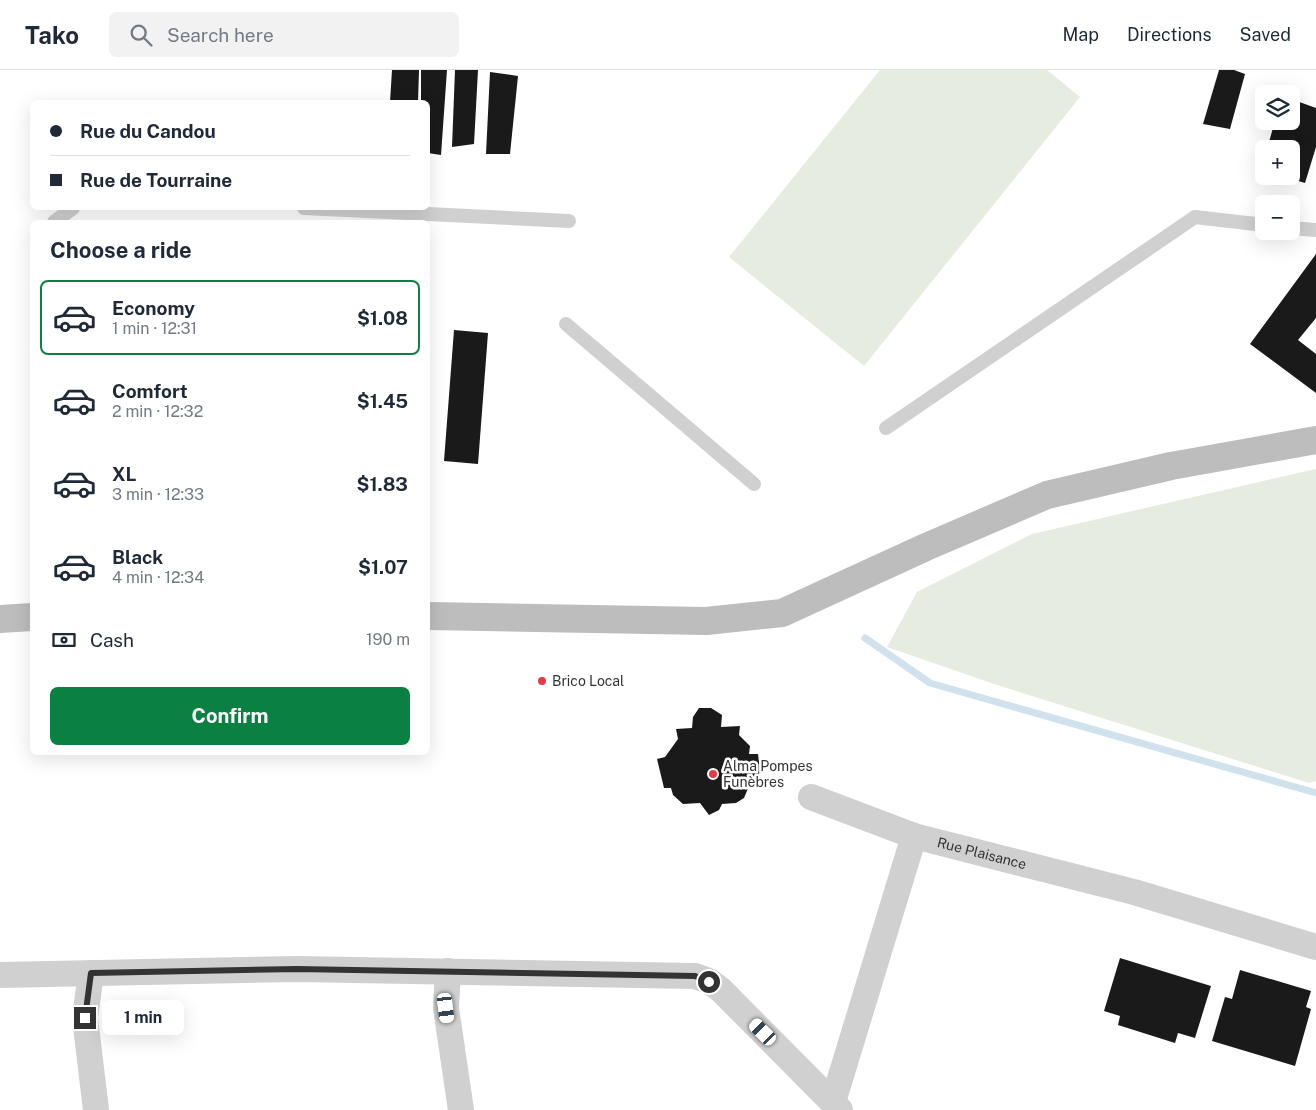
<!DOCTYPE html>
<html lang="en">
<head>
<meta charset="utf-8">
<style>
  :root { --surface:#fff; --page:#f2f2f3; --text:#1f2937; --muted:#747a83; --line:#e0e1e3; --accent:#0b8043 }
  body { margin:0; font-family:"Public Sans",sans-serif; background:var(--page); color:var(--text); height:100vh; display:flex; flex-direction:column; font-size:19px; white-space:nowrap }
  * { box-sizing:border-box; margin:0 }
  p { font-size:16px; color:var(--muted) }
  .icon { flex:none; width:28px; height:28px; fill:none; stroke:currentColor; stroke-width:2; stroke-linecap:round; stroke-linejoin:round }
  .map { position:relative; flex:1; overflow:hidden }
  .panel { position:absolute; left:30px; top:150px; width:400px; height:535px; display:flex; flex-direction:column; background:var(--surface); border-radius:8px; box-shadow:0 5px 20px #0002 }
  .panel>* { flex:none }
  .top-card { position:absolute; left:30px; top:30px; width:400px; height:110px; border-radius:8px; box-shadow:0 5px 20px #0002; display:grid; align-content:center; height:110px; padding:0 20px; background:var(--surface) }
  .controls { position:absolute; left:1255px; top:15px; display:grid; gap:10px }
  .controls a { display:grid; place-items:center; width:45px; height:45px; border-radius:8px; background:var(--surface); box-shadow:0 5px 20px #0002; font-size:25px }
  .end { position:absolute; width:22px; height:22px; margin:-11px; border:6px solid #333; background:#fff; box-shadow:0 0 0 2px #fff }
  .from { border-radius:50% }
  .bubble { position:absolute; height:35px; border-radius:8px; background:var(--surface); box-shadow:0 5px 20px #0002; font-size:16px; font-weight:700; line-height:35px; text-align:center }
  .car { position:absolute; width:15px; height:30px; margin:-15px -8px; border-radius:6px; box-shadow:0 0 4px 1px #0007; background:linear-gradient(#fff 24%,#345 0 40%,#fff 0 76%,#345 0 86%,#fff 0) }
  .top-card b { display:flex; align-items:center; gap:18px; height:48px; font-size:19px }
  .top-card b+b { border-top:1px solid var(--line) }
  .top-card i { width:12px; height:12px; background:var(--text) }
  ul { padding:0; list-style:none }
  li { display:flex; align-items:center; gap:15px; height:75px; margin:0 10px 8px; padding:0 10px; border:2px solid transparent; border-radius:8px }
  li div { flex:1 }
  li b { display:block; font-size:19px }
  li em { font-style:normal; font-weight:700 }
  li.selected { border-color:var(--accent) }
  li>.icon { width:45px; height:45px; stroke-width:1.5 }
  h2 { padding:0 20px; font-size:22px; line-height:60px }
  .pay { display:flex; align-items:center; gap:12px; height:55px; padding:0 20px; font-size:19px }
  .pay p { margin-inline-start:auto }
  .cta { display:flex; gap:10px; margin-top:auto; padding:10px 20px }
  .cta a { flex:1; height:58px; border-radius:8px; background:var(--accent); color:#fff; font-size:20px; font-weight:700; line-height:58px; text-align:center }
  header { display:flex; align-items:center; gap:30px; box-sizing:border-box; height:70px; padding:0 25px; background:var(--surface); border-bottom:1px solid var(--line) }
  header strong { font-size:24px }
  nav { display:flex; gap:28px; margin-inline-start:auto; font-size:18px }
  .search { width:350px; height:45px; background:var(--page); display:flex; align-items:center; gap:12px; box-sizing:border-box; padding:0 18px; border-radius:8px; color:var(--muted); font-size:19px }
  .map>svg:first-child { display:block }
</style>
</head>
<body>
<header>
<strong>Tako</strong>
<div class="search"><svg class="icon" aria-label="search" viewBox="0 0 24 24"><circle cx="10" cy="10" r="6"/><path d="M15 15l6 6"/></svg>Search here</div>
<nav><a>Map</a><a>Directions</a><a>Saved</a></nav>
</header>
<div class="map">
<svg width="1316" height="1040" viewBox="0 0 1316 1040">
  <rect width="100%" height="100%" fill="#fff"/>
  <!-- green -->
  <g fill="#e6ecdf">
    <polygon points="880,0 1047,0 1080,27 864,296 729,187"/>
    <polygon points="1316,399 1316,711 1309,713 994,614 887,577 917,522 1032,464"/>
  </g>
  <g fill="none" stroke-linecap="round" stroke-linejoin="round">
    <!-- stream -->
    <polyline stroke="#cfe2ee" stroke-width="7" points="865,568 930,613 1316,723"/>
  </g>
  <!-- building -->
  <g fill="#1a1a1a">
    <polygon points="392,0 419,0 418,32 390,32"/>
    <polygon points="421,0 447,0 441,85 428,83 428,32 421,32"/>
    <polygon points="455,0 478,0 474,74 452,77"/>
    <polygon points="1219,0 1234,0 1245,4 1230,59 1203,54"/>
    <polygon points="490,2 518,6 510,84 486,84"/>
    <polygon points="1291,29 1316,38 1316,77 1305,113 1285,107 1291,106 1291,79 1267,79 1275,51 1291,51"/>
    <polygon points="1316,184 1316,248 1298,270 1316,284 1316,323 1250,274"/>
    <polygon points="454,260 488,263 478,394 444,391"/>
    <polygon points="699,638 711,638 722,645 721,657 740,656 739,665 750,676 749,684 758,684 760,701 755,714 749,716 744,728 736,733 722,734 719,740 709,745 700,733 683,734 673,725 671,718 664,718 657,689 665,687 678,669 676,659 692,658 693,647"/>
    <polygon points="1120,888 1211,916 1195,968 1178,963 1175,973 1118,955 1120,946 1104,941"/>
    <polygon points="1240,900 1311,921 1306,937 1311,939 1295,996 1212,971 1225,927 1232,929"/>
  </g>
  <g fill="none" stroke-linecap="round" stroke-linejoin="round">
    <!-- lane -->
    <g stroke="#d0d0d0" stroke-width="14">
      <polyline points="304,138 569,151"/>
      <polyline points="54,152 73,138"/>
      <polyline points="1291,158 1316,160"/>
      <polyline points="566,254 754,414"/>
      <polyline points="886,358 1195,147 1264,155"/>
    </g>
    <!-- street -->
    <g stroke="#d0d0d0" stroke-width="26">
      <polyline points="811,727 914,766"/>
      <polyline points="448,901 446,938 461,1040"/>
      <polyline points="91,903 85,948 96,1040"/>
      <polyline points="0,905 297,899 695,906 709,911 721,920 840,1040"/>
      <path id="s1" d="M 833,1032 L 914,766 L 1134,822 L 1316,877"/>
    </g>
    <!-- secondary -->
    <g stroke="#bdbdbd" stroke-width="28">
      <polyline points="428,546 706,551 782,543 926,477 1047,425 1171,396 1316,370"/>
      <polyline points="0,549 32,547"/>
    </g>
  </g>
  <g fill="none" stroke-linecap="round" stroke-linejoin="round">
    <!-- route -->
    <polyline stroke="#333" stroke-width="6" points="85,948 91,903 297,899 695,906 709,912"/>
  </g>
  <!-- markers -->
  <g fill="#e63946" stroke="#fff" stroke-width="2">
    <circle cx="542" cy="611" r="5"/>
    <circle cx="713" cy="704" r="5"/>
  </g>
  <g text-anchor="middle" dominant-baseline="central" stroke-width="5" stroke-linejoin="round" paint-order="stroke">
    <!-- poi labels -->
    <g font-size="14" fill="#333" stroke="#fff" text-anchor="start">
      <text x="552" y="611">Brico Local</text>
      <text x="723" y="696">Alma Pompes<tspan x="723" dy="16">Funèbres</tspan></text>
    </g>
    <!-- street labels -->
    <g font-size="14" fill="#333" stroke="#fff">
      <text stroke="none"><textPath href="#s1" startOffset="348">Rue Plaisance</textPath></text>
    </g>
  </g>
</svg>
<div class="controls">
<a><svg class="icon" aria-label="layers" viewBox="0 0 24 24"><path d="M12 4l9 5-9 5-9-5zM3 14l9 5 9-5"/></svg></a>
<a>+</a>
<a>−</a>
</div>
<i class="end from" style="left:709px;top:912px"></i>
<i class="end" style="left:85px;top:948px"></i>
<div class="bubble" style="left:102px;top:930px;width:82px">1 min</div>
<i class="car" style="left:446px;top:938px;rotate:173deg"></i>
<i class="car" style="left:763px;top:962px;rotate:315deg"></i>
<div class="top-card">
<b><i class="from"></i>Rue du Candou</b>
<b><i></i>Rue de Tourraine</b>
</div>
<section class="panel">
<h2>Choose a ride</h2>
<ul>
<li class="selected"><svg class="icon" aria-label="car" viewBox="0 0 24 24"><path d="M5 17H2v-5l4-1 3-4h7l3 4 3 1v5h-3M9 17h6M6 11h13"/><circle cx="7" cy="17" r="2"/><circle cx="17" cy="17" r="2"/></svg><div><b>Economy</b><p>1 min · 12:31</p></div><em>$1.08</em></li>
<li><svg class="icon" aria-label="car" viewBox="0 0 24 24"><path d="M5 17H2v-5l4-1 3-4h7l3 4 3 1v5h-3M9 17h6M6 11h13"/><circle cx="7" cy="17" r="2"/><circle cx="17" cy="17" r="2"/></svg><div><b>Comfort</b><p>2 min · 12:32</p></div><em>$1.45</em></li>
<li><svg class="icon" aria-label="car" viewBox="0 0 24 24"><path d="M5 17H2v-5l4-1 3-4h7l3 4 3 1v5h-3M9 17h6M6 11h13"/><circle cx="7" cy="17" r="2"/><circle cx="17" cy="17" r="2"/></svg><div><b>XL</b><p>3 min · 12:33</p></div><em>$1.83</em></li>
<li><svg class="icon" aria-label="car" viewBox="0 0 24 24"><path d="M5 17H2v-5l4-1 3-4h7l3 4 3 1v5h-3M9 17h6M6 11h13"/><circle cx="7" cy="17" r="2"/><circle cx="17" cy="17" r="2"/></svg><div><b>Black</b><p>4 min · 12:34</p></div><em>$1.07</em></li>
</ul>
<div class="pay"><svg class="icon" aria-label="cash" viewBox="0 0 24 24"><path d="M3 7h18v10H3z"/><circle cx="12" cy="12" r="2"/></svg>Cash<p>190 m</p></div>
<div class="cta"><a>Confirm</a></div>
</section>
</div>
</body>
</html>
